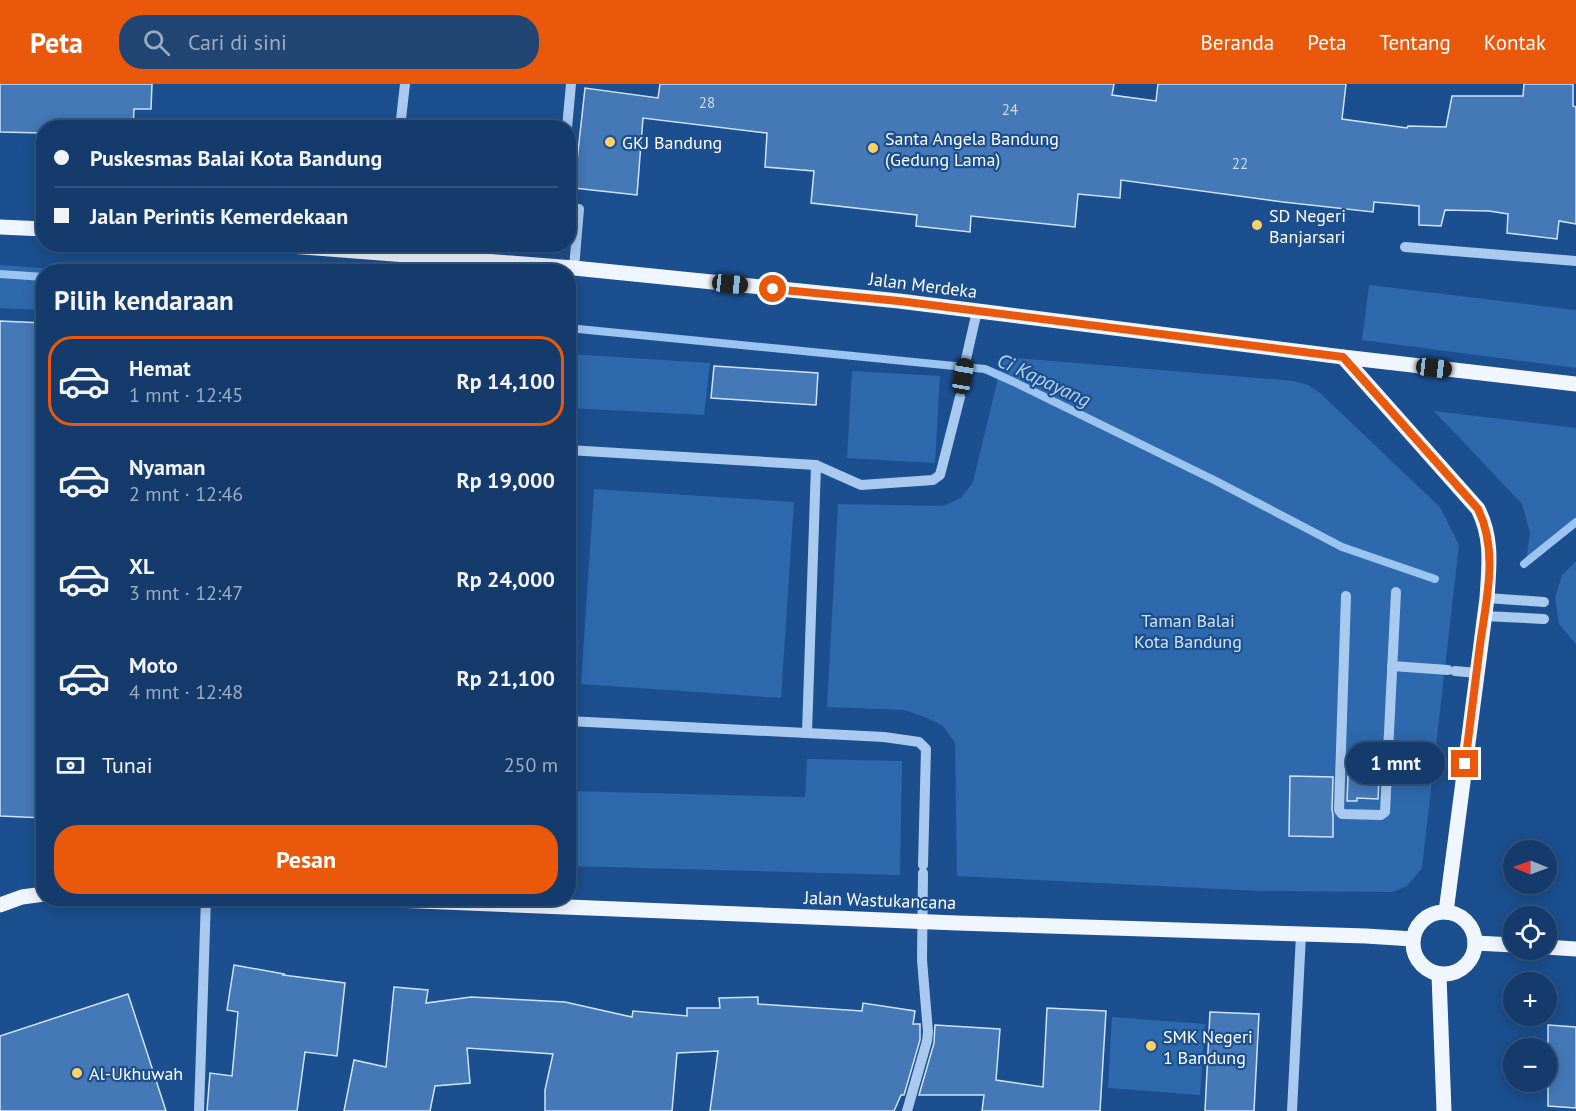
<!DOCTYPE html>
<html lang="id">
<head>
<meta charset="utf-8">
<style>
  :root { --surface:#143b6b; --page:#214673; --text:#f1f3f6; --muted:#9dadc1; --line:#33557e; --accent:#ea580c }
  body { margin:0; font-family:"PT Sans",sans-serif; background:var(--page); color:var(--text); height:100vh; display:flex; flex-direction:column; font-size:22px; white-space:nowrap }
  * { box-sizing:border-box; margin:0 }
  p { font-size:20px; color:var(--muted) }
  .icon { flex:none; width:33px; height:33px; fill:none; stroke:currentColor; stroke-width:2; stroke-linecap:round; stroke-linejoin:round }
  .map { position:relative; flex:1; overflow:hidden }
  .sheet { position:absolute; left:36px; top:180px; width:540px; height:642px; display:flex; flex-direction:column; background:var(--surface); border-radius:24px; box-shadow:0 3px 15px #0003,0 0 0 2px var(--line) }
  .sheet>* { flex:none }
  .banner { position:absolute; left:36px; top:36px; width:540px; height:132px; border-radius:24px; box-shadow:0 3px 15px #0003,0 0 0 2px var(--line); display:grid; align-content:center; height:132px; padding:0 18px; background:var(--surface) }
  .needle { width:39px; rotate:271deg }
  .controls { position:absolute; left:1503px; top:756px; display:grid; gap:12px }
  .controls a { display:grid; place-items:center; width:54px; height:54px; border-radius:50%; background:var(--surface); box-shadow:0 3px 15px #0003,0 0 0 2px var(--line); font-size:30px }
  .end { position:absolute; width:27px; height:27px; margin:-14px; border:8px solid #ea580c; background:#fff; box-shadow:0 0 0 3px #fff }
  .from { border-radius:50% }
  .bubble { position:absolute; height:42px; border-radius:21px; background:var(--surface); box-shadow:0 3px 15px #0003,0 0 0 2px var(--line); font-size:20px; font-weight:700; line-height:42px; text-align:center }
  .car { position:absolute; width:18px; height:36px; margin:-18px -9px; border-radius:8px; box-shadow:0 0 4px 2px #0007; background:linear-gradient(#222 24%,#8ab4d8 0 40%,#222 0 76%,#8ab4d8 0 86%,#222 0) }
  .banner b { display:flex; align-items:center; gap:21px; height:57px; font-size:22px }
  .banner b+b { border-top:2px solid var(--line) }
  .banner i { width:15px; height:15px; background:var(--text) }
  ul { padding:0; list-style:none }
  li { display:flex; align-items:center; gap:18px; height:90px; margin:0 12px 9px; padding:0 6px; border:3px solid transparent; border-radius:24px }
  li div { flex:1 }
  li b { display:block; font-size:22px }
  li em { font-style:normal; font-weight:700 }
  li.active { border-color:var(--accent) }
  li>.icon { width:54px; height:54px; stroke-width:1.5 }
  h2 { padding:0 18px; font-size:27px; line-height:72px }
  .pay { display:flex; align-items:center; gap:15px; height:66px; padding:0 18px; font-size:22px }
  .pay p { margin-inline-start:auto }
  .cta { display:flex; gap:12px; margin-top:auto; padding:12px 18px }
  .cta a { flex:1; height:69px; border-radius:24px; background:var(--accent); color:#fff; font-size:24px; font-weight:700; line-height:69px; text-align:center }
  header { display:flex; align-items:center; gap:36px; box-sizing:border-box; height:84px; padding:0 30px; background:var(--accent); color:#fff }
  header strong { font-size:28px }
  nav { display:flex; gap:33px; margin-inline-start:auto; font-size:21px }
  .search { width:420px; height:54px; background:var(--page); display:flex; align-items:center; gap:15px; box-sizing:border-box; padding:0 21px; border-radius:24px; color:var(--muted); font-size:22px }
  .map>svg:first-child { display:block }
</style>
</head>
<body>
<header>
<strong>Peta</strong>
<div class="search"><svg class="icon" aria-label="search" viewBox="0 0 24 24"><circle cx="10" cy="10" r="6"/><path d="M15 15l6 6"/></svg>Cari di sini</div>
<nav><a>Beranda</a><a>Peta</a><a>Tentang</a><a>Kontak</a></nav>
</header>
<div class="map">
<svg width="1576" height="1027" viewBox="0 0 1576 1027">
  <rect width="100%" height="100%" fill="#1b4f8f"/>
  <!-- green -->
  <g fill="#2e69ad">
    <polygon points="0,181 80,187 44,188 43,226 0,224"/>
    <polygon points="1369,201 1576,226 1576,284 1362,256"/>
    <polygon points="569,270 710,279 704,331 569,324"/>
    <polygon points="1003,273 1294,297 1308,301 1320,309 1440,423 1459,461 1422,784 1407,802 1393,808 1261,807 957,792 955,659 943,642 925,633 904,626 827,623 838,420 943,422 961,414 973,398"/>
    <polygon points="852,287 940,292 935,379 847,374"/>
    <polygon points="1434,327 1576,344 1576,433 1526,476 1530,449 1522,420"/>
    <polygon points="594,405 794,418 781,614 581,600"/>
    <polygon points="1576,477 1576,560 1559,540 1555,514 1562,491"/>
    <polygon points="807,675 902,677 900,791 569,782 569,707 805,713"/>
    <polygon points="1112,933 1205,940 1200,1011 1108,1004"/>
  </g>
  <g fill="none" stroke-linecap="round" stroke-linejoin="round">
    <!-- stream -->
    <g stroke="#9cc4f0" stroke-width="8">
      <polyline points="0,190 44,193"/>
      <polyline points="568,244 985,285 1014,298 1216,397 1342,463 1435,495"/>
      <polyline points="1524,480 1576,438"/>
    </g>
  </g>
  <!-- building -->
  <g fill="#4478b7" stroke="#cfe3fa" stroke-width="1.5">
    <polygon points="0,0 152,0 151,25 134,25 133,44 44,44 44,49 0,48"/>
    <polygon points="660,0 1114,0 1112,11 1156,17 1158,0 1346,0 1342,35 1407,44 1408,42 1446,43 1452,12 1523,12 1524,0 1573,0 1573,22 1576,23 1576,140 1559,137 1557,155 1507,149 1508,130 1489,127 1445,126 1441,142 1419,141 1419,122 1374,118 1373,128 1283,118 1121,96 1120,114 1078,110 1075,143 971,132 970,148 916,142 917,131 811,119 814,87 765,83 767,49 643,34 637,111 574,104 585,4 658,14"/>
    <polygon points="0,237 44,239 44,601 41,667 44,667 44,734 0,732"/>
    <polygon points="714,282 818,289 816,321 711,314"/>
    <polygon points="1290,692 1333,693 1332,726 1333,731 1333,753 1289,752"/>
    <polygon points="1348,692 1379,694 1378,715 1357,714 1357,717 1347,717"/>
    <polygon points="234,881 284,890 283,891 345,899 337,972 305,968 297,1027 207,1027 210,989 232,992 238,928 227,926"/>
    <polygon points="394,903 428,906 426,919 471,913 565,918 632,933 633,927 687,932 687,924 720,924 719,914 758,913 758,920 862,927 863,919 915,927 913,940 920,940 920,956 904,1011 901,1011 894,1027 710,1027 718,967 677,969 672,1027 545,1027 545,1006 553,970 467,964 470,999 435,1002 430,1027 344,1027 354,976 386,983"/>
    <polygon points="128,910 166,1027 0,1027 0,952"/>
    <polygon points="1047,924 1106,927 1100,1027 982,1027 984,1011 919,1011 934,959 935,941 1000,945 996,996 1043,1003"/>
    <polygon points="1210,928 1259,930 1254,1027 1205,1027"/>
    <polygon points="1548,941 1576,943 1576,1024 1548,1022"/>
  </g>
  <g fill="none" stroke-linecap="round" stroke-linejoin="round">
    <!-- minor -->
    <g stroke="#a9c9ee" stroke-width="10">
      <polyline points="400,44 405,0"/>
      <polyline points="567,44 571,0"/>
      <polyline points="568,125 579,125 574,184"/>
      <polyline points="1405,163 1576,177"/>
      <polyline points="962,301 966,275 977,227"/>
      <polyline points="568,366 816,381 861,401 933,396 940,391 960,313"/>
      <polyline points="1346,512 1339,726 1342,730 1381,731 1385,728 1396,508"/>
      <polyline points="1487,514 1544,518"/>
      <polyline points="1484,532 1544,535"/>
      <polyline points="1392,582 1448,586"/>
      <polyline points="1455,587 1477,589"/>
      <polyline points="568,637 884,653 919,658 926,665 923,781"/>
      <polyline points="807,649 816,381"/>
      <polyline points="199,1027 206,814"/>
      <polyline points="907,1027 927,957 928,948 922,876 923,789"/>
      <polyline points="1292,1027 1301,851"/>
    </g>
    <!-- major -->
    <g stroke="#f0f6ff" stroke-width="15">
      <polyline points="0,143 44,145"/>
      <polyline points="264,160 574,184 899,217 1343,273 1576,300"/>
      <path d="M 1343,273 L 1478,425 C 1493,455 1489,482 1487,514 L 1446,828"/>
      <polyline points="346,814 957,839 1366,852 1413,855"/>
      <polyline points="0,821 22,813 44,810"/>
      <circle cx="1444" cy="859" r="31"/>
      <polyline points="1475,859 1514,861"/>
      <polyline points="1546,863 1576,865"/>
      <polyline points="1439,891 1444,1027"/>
    </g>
  </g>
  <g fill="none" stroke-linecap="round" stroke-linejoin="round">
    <!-- route -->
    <path stroke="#ea580c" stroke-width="8" d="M 773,205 L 899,217 L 1343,273 L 1478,425 C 1499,468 1486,516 1480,561 C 1475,600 1470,640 1465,680"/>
  </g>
  <!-- markers -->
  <g fill="#ffd166" stroke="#1b4f8f" stroke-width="2">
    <circle cx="610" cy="58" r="6"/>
    <circle cx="873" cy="64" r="6"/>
    <circle cx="1257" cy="141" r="6"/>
    <circle cx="1151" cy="962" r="6"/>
    <circle cx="77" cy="989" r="6"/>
  </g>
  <g text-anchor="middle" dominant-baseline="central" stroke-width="4.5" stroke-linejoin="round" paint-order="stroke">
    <!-- number labels -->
    <g font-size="15" fill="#d0dded">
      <text x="707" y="18">28</text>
      <text x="1010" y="25">24</text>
      <text x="1240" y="79">22</text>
    </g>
    <!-- poi labels -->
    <g font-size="18" fill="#fff" stroke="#1b4f8f" text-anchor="start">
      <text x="885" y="54">Santa Angela Bandung<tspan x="885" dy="21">(Gedung Lama)</tspan></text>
      <text x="622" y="58">GKJ Bandung</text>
      <text x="1269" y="131">SD Negeri<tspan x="1269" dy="21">Banjarsari</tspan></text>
      <text x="1163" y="952">SMK Negeri<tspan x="1163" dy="21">1 Bandung</tspan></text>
      <text x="89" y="989">Al-Ukhuwah</text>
    </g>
    <!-- street labels -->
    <g font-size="18" fill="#fff" stroke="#1b4f8f">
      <text transform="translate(923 201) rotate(7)">Jalan Merdeka</text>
      <text transform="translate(880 816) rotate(2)">Jalan Wastukancana</text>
    </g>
    <!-- park labels -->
    <g font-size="18" fill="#cfe3fa" stroke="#1b4f8f">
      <text x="1188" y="536">Taman Balai<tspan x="1188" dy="21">Kota Bandung</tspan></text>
    </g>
    <!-- water labels -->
    <g font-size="20" font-style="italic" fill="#b5d3f5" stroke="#1b4f8f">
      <text transform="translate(1044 296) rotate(25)">Ci Kapayang</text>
    </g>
  </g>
</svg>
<div class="controls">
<a><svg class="needle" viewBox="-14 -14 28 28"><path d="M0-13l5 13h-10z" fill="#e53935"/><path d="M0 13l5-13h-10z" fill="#9dadc1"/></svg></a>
<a><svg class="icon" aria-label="locate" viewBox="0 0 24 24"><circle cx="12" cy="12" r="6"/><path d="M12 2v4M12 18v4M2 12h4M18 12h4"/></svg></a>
<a>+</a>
<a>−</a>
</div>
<i class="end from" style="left:773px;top:205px"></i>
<i class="end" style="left:1465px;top:680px"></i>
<div class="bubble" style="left:1346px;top:658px;width:99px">1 mnt</div>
<i class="car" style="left:730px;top:200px;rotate:96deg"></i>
<i class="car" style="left:1434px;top:284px;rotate:97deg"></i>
<i class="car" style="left:963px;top:292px;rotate:10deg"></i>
<div class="banner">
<b><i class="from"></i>Puskesmas Balai Kota Bandung</b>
<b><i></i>Jalan Perintis Kemerdekaan</b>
</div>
<section class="sheet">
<h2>Pilih kendaraan</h2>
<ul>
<li class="active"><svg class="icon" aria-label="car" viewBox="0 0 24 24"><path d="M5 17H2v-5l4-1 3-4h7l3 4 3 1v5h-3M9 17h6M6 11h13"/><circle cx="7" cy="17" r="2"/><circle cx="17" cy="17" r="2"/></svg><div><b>Hemat</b><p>1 mnt · 12:45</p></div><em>Rp 14,100</em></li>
<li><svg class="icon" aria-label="car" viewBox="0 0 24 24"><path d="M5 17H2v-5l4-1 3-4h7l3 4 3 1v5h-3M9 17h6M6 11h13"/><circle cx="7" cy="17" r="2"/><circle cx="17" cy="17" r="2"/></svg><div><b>Nyaman</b><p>2 mnt · 12:46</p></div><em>Rp 19,000</em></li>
<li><svg class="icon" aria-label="car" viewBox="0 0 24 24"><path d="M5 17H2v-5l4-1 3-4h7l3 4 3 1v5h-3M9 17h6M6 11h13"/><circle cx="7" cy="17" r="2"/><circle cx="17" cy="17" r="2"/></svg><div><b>XL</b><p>3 mnt · 12:47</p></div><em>Rp 24,000</em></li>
<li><svg class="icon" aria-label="car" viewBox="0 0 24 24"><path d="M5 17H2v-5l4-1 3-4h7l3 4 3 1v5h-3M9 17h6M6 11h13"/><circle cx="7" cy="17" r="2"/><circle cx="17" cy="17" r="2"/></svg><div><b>Moto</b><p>4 mnt · 12:48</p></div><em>Rp 21,100</em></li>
</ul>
<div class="pay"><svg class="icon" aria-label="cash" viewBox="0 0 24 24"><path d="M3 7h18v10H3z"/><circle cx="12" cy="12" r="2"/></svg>Tunai<p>250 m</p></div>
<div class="cta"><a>Pesan</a></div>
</section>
</div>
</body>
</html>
